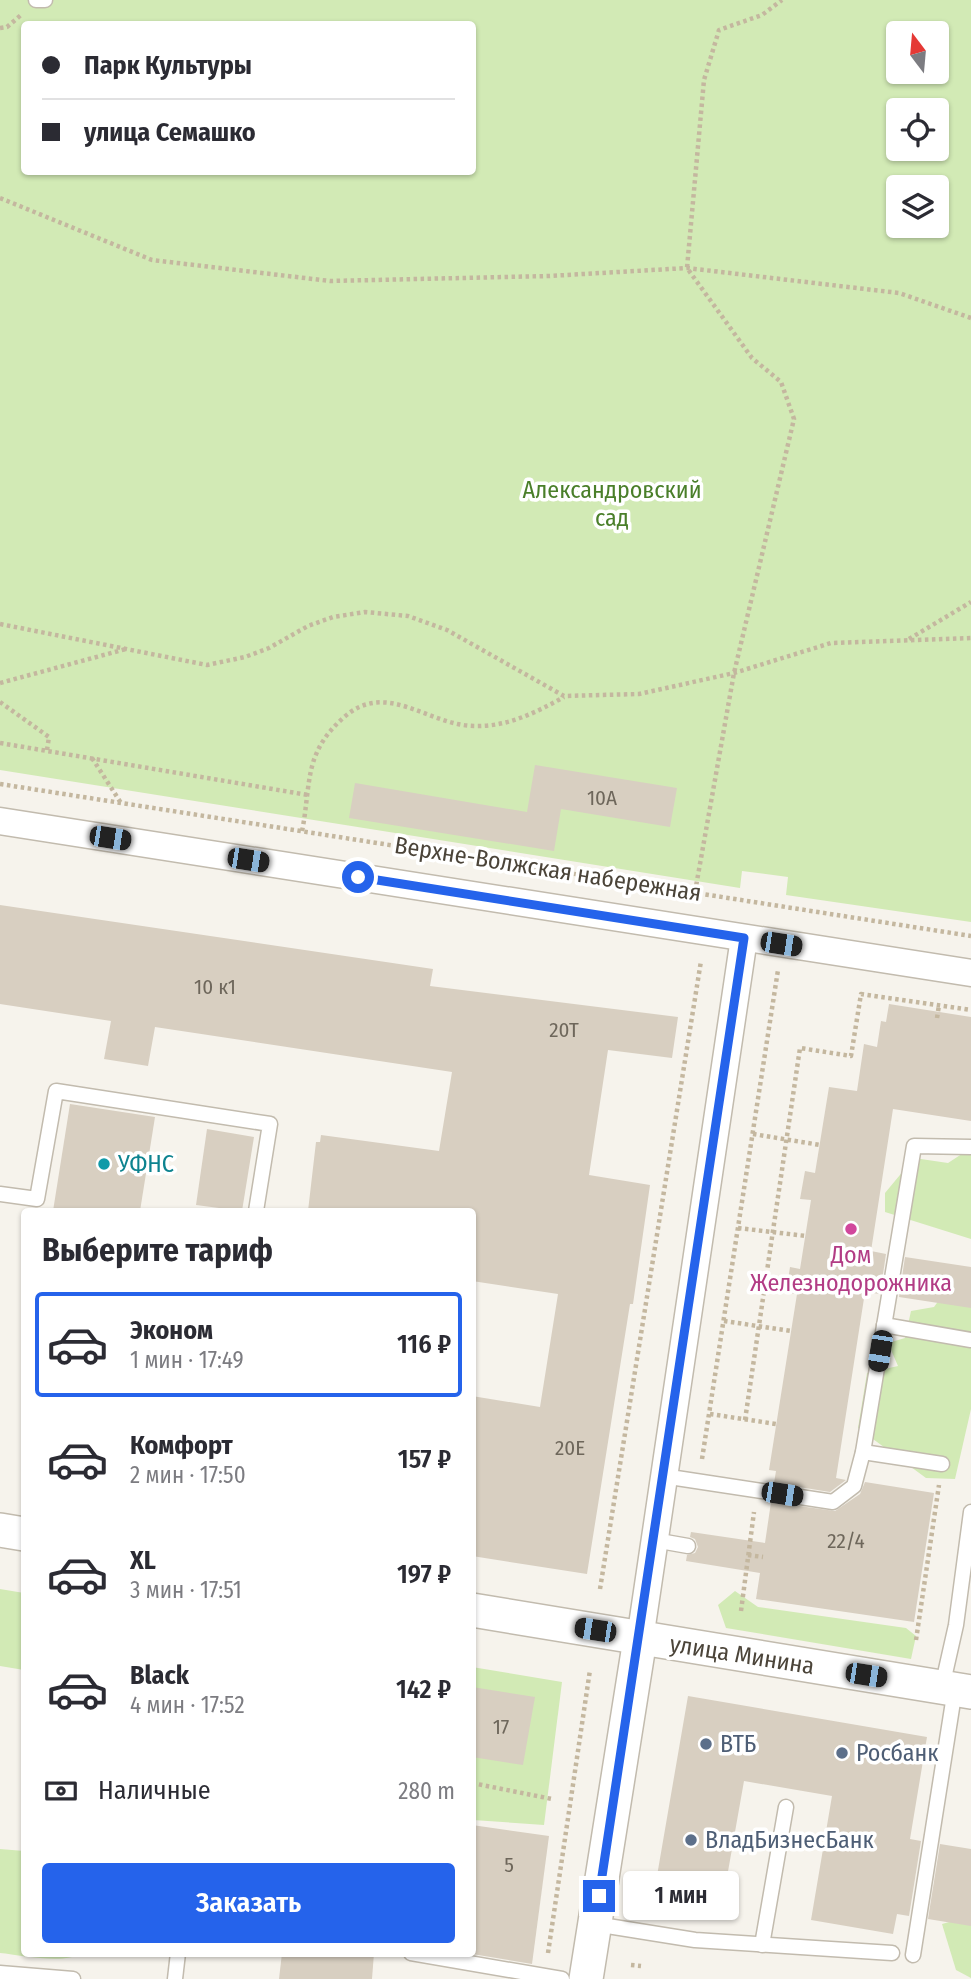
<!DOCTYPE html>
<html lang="ru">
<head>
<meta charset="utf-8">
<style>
  :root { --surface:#fff; --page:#f7f7f7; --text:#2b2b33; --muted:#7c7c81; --line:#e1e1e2; --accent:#2563eb }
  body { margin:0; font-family:"Fira Sans Condensed",sans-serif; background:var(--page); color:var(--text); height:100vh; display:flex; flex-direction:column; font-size:26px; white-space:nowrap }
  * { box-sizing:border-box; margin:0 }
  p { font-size:23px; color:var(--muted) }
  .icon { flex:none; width:38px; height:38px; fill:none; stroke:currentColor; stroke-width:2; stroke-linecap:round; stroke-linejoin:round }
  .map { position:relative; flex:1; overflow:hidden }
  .details { position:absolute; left:21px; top:1208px; width:455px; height:749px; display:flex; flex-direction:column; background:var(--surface); border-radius:7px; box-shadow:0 2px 5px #0004 }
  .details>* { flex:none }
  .banner { position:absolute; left:21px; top:21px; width:455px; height:154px; border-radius:7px; box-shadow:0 2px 5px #0004; display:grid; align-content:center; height:154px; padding:0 21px; background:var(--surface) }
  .needle { width:46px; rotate:344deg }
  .fabs { position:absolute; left:886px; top:21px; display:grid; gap:14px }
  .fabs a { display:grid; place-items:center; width:63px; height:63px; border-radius:7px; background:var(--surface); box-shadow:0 2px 5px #0004; font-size:35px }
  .end { position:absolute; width:32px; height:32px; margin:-16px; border:9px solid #2563eb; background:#fff; box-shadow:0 0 0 4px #fff }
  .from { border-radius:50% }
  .bubble { position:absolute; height:49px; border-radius:7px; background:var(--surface); box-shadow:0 2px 5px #0004; font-size:23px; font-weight:600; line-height:49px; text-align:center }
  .car { position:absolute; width:21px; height:42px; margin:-21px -10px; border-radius:9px; box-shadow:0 0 5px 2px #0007; background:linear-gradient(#222 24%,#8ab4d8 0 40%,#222 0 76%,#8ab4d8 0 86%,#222 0) }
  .banner b { display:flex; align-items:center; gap:24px; height:66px; font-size:26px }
  .banner b+b { border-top:2px solid var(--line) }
  .banner i { width:18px; height:18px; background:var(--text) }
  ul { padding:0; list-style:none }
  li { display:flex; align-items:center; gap:21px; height:105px; margin:0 14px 10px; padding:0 7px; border:4px solid transparent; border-radius:7px }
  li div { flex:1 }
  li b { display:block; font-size:26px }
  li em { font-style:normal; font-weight:600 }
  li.active { border-color:var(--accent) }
  li>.icon { width:63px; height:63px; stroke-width:1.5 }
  h2 { padding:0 21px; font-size:32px; line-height:84px }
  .pay { display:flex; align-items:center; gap:18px; height:77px; padding:0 21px; font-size:26px }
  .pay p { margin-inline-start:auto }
  .primary-button { display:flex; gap:14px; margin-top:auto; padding:14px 21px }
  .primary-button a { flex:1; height:80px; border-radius:7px; background:var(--accent); color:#fff; font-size:28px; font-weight:600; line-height:80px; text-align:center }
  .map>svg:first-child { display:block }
</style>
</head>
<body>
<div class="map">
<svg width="971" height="1979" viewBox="0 0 971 1979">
  <rect width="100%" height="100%" fill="#f6f3ec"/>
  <!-- green -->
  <g fill="#d2eab5" fill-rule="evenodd">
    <path d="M 0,0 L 971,0 L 971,922 L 786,895 L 788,877 L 742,871 L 740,888 L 0,770 ZM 24,24 L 472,24 L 472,172 L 24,172 ZM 898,33 L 936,33 L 936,72 L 898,72 ZM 898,110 L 936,110 L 936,149 L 898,149 ZM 898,187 L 936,187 L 936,226 L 898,226 Z"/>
    <polygon points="971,1148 971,1239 885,1212 885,1193 914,1158 948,1163"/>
    <polygon points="947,1289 971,1296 971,1409 955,1479 926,1478 858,1428 867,1373 898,1366 888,1343 905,1338 911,1311 934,1307"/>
    <polygon points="0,1589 24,1593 24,1670 0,1666"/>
    <polygon points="735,1591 758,1607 906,1628 916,1636 911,1659 726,1628 718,1605"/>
    <polygon points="472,1667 562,1682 544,1825 473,1820"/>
    <path d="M 0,1849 L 24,1851 L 24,1953 L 81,1953 C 65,1965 21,1955 0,1953 Z"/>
    <polygon points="971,1916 971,1978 956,1970 942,1924"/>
  </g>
  <!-- building -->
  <g fill="#d8cfc1">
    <polygon points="535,765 677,788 670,827 561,809 554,851 349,818 355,783 527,812"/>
    <polygon points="0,905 433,969 430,986 678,1017 672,1058 608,1050 589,1175 650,1185 633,1304 630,1304 587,1574 472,1556 472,1396 540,1407 558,1294 472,1281 472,1211 308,1211 316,1142 320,1142 321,1135 439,1151 452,1072 155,1027 148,1066 104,1059 111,1021 0,1004"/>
    <polygon points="889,1004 971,1017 971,1121 893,1109 871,1251 886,1254 880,1294 865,1292 836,1478 846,1480 830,1492 774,1483 776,1471 769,1470 797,1294 786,1293 790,1267 800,1269 811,1200 800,1199 805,1171 815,1173 829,1087 857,1091 864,1044 877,1047 881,1021 886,1022"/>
    <polygon points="70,1104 155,1117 140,1211 53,1211"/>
    <polygon points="207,1129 254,1137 242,1211 196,1205"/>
    <polygon points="905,1257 971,1267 971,1308 899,1297"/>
    <polygon points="865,1482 934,1493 914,1622 756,1599 760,1573 686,1561 687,1555 695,1553 698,1547 695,1539 690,1537 691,1532 765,1543 771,1502 835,1511 860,1494"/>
    <polygon points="472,1687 535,1697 523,1765 472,1757"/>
    <polygon points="688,1696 927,1737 910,1839 921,1841 909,1916 897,1914 893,1934 811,1920 832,1796 744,1781 721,1911 653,1899"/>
    <polygon points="472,1825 549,1836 532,1964 472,1954"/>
    <polygon points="940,1844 971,1849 971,1926 928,1919"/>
    <polygon points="282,1953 374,1953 372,1979 279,1979"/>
  </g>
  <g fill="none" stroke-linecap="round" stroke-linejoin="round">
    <defs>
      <g id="service">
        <polyline points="36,0 45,0"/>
        <polyline points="0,1194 37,1199 56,1091 270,1124 256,1211"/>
        <polyline points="884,1325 971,1340"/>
        <polyline points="863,1452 942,1464"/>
        <polyline points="663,1476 833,1502 854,1486 863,1452 914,1146 971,1147"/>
        <polyline points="654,1540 688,1546"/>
        <polyline points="942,1687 956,1625 971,1512"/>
        <polyline points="595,1924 695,1940 892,1953"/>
        <polyline points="762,1945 786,1807"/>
        <polyline points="411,1953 562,1979"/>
        <polyline points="913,1955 955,1689"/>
        <polyline points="0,1973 73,1979"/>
        <polyline points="175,1979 178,1953"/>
      </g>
      <g id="minor">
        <polyline points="0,821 971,973"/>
        <polyline points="640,1639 744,938"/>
      </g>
      <g id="tertiary">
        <polyline points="0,1530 24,1534"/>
        <polyline points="472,1610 971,1692"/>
        <polyline points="586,1979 640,1639"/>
      </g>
    </defs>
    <!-- service casing -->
    <use href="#service" stroke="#c2bbae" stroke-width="17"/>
    <!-- minor casing -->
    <use href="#minor" stroke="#c2bbae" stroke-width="29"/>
    <!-- tertiary casing -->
    <use href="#tertiary" stroke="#c2bbae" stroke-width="36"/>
    <!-- path -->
    <g stroke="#c4b79f" stroke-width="4.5" stroke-dasharray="3.5 3.5" stroke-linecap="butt">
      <polyline points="0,28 7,27 21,15"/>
      <polyline points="0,198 152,260 330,281 549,276 687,268 899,293 971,318"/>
      <polyline points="0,624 207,665 245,657 269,648 308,626 333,617 365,612 408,616 447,630 564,696 639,694 734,673 831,643 971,638"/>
      <polyline points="909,639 971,602"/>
      <polyline points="0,683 126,649"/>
      <polyline points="0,702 49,737 47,750"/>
      <polyline points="0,743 308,795"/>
      <polyline points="92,758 121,803"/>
      <polyline points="0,784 971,936"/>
      <path d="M 302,831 C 307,809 307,777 315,757 C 321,741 331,729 343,718 C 386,679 427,725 474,726 C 507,727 535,713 564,697"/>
      <polyline points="695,892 734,673 794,419 781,382 752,358 687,268 704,80 719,30 762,15 782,0"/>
      <polyline points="937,1018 939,1005"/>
      <polyline points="753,1134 820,1145"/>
      <polyline points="738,1228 806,1236"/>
      <polyline points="724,1321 791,1331"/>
      <polyline points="710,1414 776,1424"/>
      <polyline points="745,1420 800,1048 851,1056 861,994 971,1010"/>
      <polyline points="702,1459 778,970"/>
      <polyline points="748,1555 763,1557"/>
      <polyline points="600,1589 701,961"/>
      <polyline points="741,1611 754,1512"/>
      <polyline points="916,1640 939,1485"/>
      <polyline points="472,1783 552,1799"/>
      <polyline points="548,1953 590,1670"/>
      <polyline points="631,1965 641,1966"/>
    </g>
    <!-- service -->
    <use href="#service" stroke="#fff" stroke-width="14"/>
    <!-- minor -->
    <use href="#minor" stroke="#fff" stroke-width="26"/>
    <!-- tertiary -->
    <use href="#tertiary" stroke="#fff" stroke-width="33"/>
  </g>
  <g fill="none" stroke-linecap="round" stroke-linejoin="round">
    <!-- route -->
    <polyline stroke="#2563eb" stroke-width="9" points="358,877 744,938 599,1896"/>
  </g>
  <!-- markers -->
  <circle fill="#0f9aa8" stroke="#fff" stroke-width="2.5" cx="104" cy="1164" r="7"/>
  <circle fill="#d1479c" stroke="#fff" stroke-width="2.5" cx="851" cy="1229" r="7"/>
  <g fill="#5c6f8a" stroke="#fff" stroke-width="2.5">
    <circle cx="706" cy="1744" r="7"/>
    <circle cx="842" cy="1753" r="7"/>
    <circle cx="691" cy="1840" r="7"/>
  </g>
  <g text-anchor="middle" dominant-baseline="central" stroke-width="7" stroke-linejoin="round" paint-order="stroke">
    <!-- number labels -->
    <g font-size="21" fill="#6e675b">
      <text x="602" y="798">10А</text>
      <text x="215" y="987">10 к1</text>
      <text x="564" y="1030">20Т</text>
      <text x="570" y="1448">20Е</text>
      <text x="846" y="1541">22/4</text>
      <text x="501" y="1727">17</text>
      <text x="509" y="1865">5</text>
    </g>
    <!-- park labels -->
    <g font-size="24" fill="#4a7f2a" stroke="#fff">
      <text x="612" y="490">Александровский<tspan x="612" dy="28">сад</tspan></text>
    </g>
    <!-- street labels -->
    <g font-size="24" fill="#4b4439" stroke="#fff">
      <text transform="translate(548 869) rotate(9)">Верхне-Волжская набережная</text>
      <text transform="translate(742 1655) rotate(9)">улица Минина</text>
    </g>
    <!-- culture labels -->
    <g font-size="24" fill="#0d838f" stroke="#fff" text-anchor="start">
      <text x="118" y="1164">УФНС</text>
    </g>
    <!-- hotel labels -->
    <g font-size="24" fill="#b23c85" stroke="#fff">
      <text x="851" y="1255">Дом<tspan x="851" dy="28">Железнодорожника</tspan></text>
    </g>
    <!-- service labels -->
    <g font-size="24" fill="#4e5e75" stroke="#fff" text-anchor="start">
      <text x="720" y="1744">ВТБ</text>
      <text x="856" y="1753">Росбанк</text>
      <text x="705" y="1840">ВладБизнесБанк</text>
    </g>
  </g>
</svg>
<div class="fabs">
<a><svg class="needle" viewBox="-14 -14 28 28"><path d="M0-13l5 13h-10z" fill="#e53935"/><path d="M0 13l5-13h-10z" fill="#7c7c81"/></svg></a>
<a><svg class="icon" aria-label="locate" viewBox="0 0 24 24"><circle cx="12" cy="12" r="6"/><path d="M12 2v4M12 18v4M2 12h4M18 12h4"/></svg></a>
<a><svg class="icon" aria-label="layers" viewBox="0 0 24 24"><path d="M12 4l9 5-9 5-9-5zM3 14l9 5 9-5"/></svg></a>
</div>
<i class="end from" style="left:358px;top:877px"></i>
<i class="end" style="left:599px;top:1896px"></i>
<div class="bubble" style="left:623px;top:1871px;width:116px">1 мин</div>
<i class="car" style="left:110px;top:838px;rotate:99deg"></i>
<i class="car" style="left:248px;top:860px;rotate:99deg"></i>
<i class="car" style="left:781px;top:944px;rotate:99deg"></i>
<i class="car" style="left:880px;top:1351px;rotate:189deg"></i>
<i class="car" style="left:782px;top:1494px;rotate:99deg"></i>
<i class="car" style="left:595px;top:1630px;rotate:279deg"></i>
<i class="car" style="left:866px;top:1675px;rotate:99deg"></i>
<div class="banner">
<b><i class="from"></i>Парк Культуры</b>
<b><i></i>улица Семашко</b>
</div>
<section class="details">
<h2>Выберите тариф</h2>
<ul>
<li class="active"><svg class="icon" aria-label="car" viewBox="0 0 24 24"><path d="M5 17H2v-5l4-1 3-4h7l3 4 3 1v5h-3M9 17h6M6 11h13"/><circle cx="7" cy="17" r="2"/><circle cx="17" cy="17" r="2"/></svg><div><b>Эконом</b><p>1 мин · 17:49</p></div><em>116 ₽</em></li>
<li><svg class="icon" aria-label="car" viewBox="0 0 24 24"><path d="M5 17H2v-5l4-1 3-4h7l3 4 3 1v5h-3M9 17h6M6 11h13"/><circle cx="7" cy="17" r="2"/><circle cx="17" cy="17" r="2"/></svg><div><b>Комфорт</b><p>2 мин · 17:50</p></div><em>157 ₽</em></li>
<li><svg class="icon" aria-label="car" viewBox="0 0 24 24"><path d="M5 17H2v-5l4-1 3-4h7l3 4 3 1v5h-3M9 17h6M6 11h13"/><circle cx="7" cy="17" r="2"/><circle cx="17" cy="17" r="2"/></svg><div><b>XL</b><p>3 мин · 17:51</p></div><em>197 ₽</em></li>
<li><svg class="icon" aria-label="car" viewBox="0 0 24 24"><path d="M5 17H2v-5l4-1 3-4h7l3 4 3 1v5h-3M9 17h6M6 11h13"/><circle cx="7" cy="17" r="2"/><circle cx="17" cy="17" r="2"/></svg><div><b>Black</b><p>4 мин · 17:52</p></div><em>142 ₽</em></li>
</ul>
<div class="pay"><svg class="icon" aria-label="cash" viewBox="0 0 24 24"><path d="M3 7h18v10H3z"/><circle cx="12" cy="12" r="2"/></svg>Наличные<p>280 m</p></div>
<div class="primary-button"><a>Заказать</a></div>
</section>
</div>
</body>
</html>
